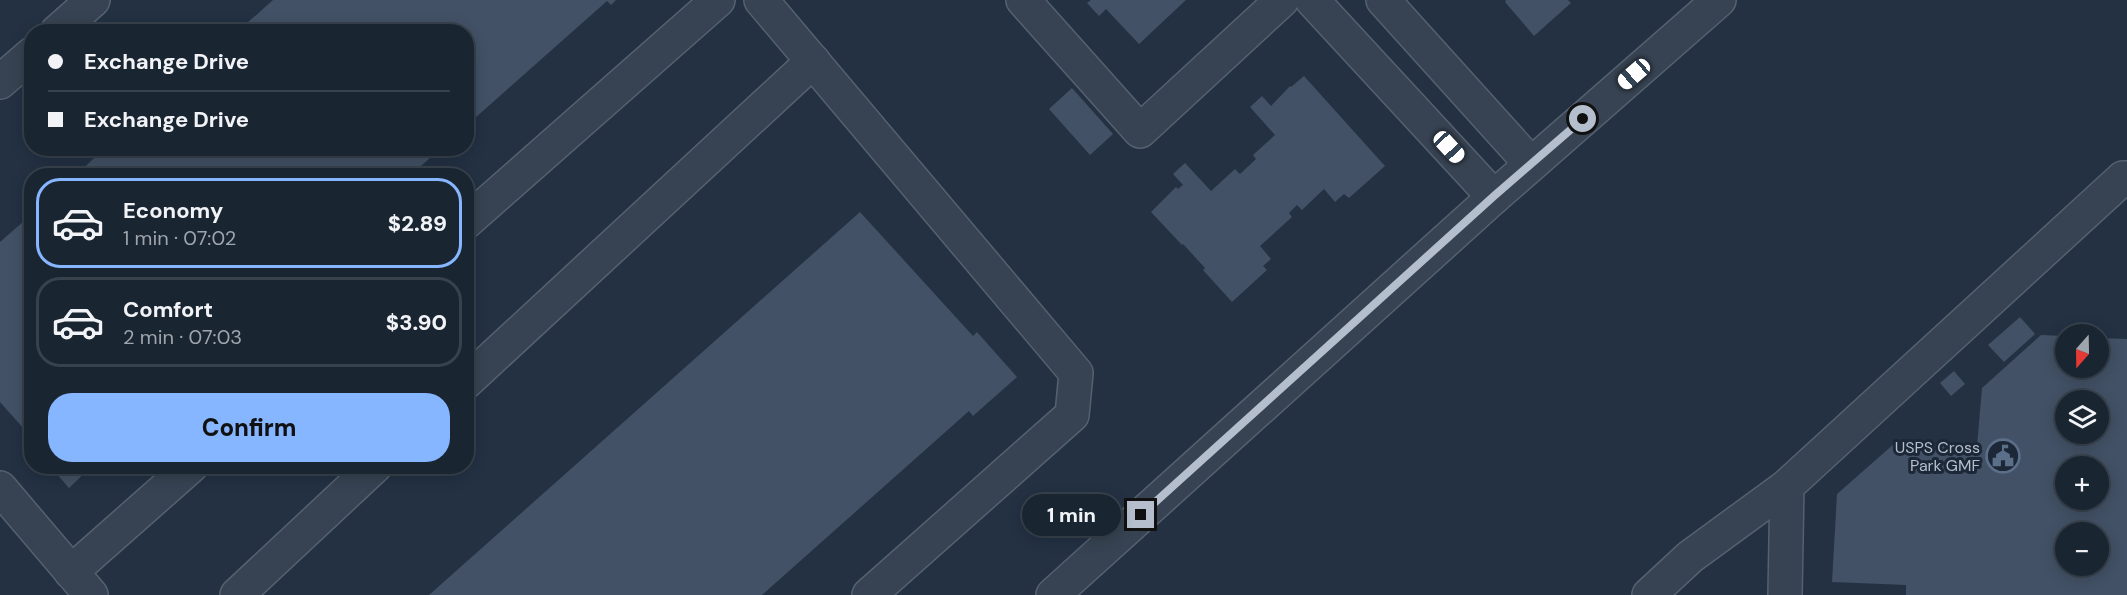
<!DOCTYPE html>
<html lang="en">
<head>
<meta charset="utf-8">
<style>
  :root { --surface:#1a2532; --page:#232d3a; --text:#f1f3f6; --muted:#9fa5ac; --line:#38424d; --accent:#86b6ff }
  body { margin:0; font-family:"DM Sans",sans-serif; background:var(--page); color:var(--text); height:100vh; display:flex; flex-direction:column; font-size:22px; white-space:nowrap }
  * { box-sizing:border-box; margin:0 }
  p { font-size:20px; color:var(--muted) }
  .icon { flex:none; width:33px; height:33px; fill:none; stroke:currentColor; stroke-width:2; stroke-linecap:round; stroke-linejoin:round }
  .map { position:relative; flex:1; overflow:hidden }
  .sheet { position:absolute; left:24px; top:168px; width:450px; height:306px; display:flex; flex-direction:column; background:var(--surface); border-radius:24px; box-shadow:0 3px 15px #0003,0 0 0 2px var(--line) }
  .sheet>* { flex:none }
  .hud { position:absolute; left:24px; top:24px; width:450px; height:132px; border-radius:24px; box-shadow:0 3px 15px #0003,0 0 0 2px var(--line); display:grid; align-content:center; height:132px; padding:0 24px; background:var(--surface) }
  .needle { width:39px; rotate:200deg }
  .fabs { position:absolute; left:2055px; top:324px; display:grid; gap:12px }
  .fabs a { display:grid; place-items:center; width:54px; height:54px; border-radius:50%; background:var(--surface); box-shadow:0 3px 15px #0003,0 0 0 2px var(--line); font-size:30px }
  .end { position:absolute; width:27px; height:27px; margin:-14px; border:8px solid #b4becc; background:#111; box-shadow:0 0 0 3px #111 }
  .from { border-radius:50% }
  .bubble { position:absolute; height:42px; border-radius:21px; background:var(--surface); box-shadow:0 3px 15px #0003,0 0 0 2px var(--line); font-size:20px; font-weight:800; line-height:42px; text-align:center }
  .car { position:absolute; width:18px; height:36px; margin:-18px -9px; border-radius:8px; box-shadow:0 0 4px 2px #0007; background:linear-gradient(#fff 24%,#345 0 40%,#fff 0 76%,#345 0 86%,#fff 0) }
  .hud b { display:flex; align-items:center; gap:21px; height:57px; font-size:22px }
  .hud b+b { border-top:2px solid var(--line) }
  .hud i { width:15px; height:15px; background:var(--text) }
  ul { padding:10px 0 0; list-style:none }
  li { display:flex; align-items:center; gap:18px; height:90px; margin:0 12px 9px; padding:0 12px; border:3px solid var(--line); border-radius:24px }
  li div { flex:1 }
  li b { display:block; font-size:22px }
  li em { font-style:normal; font-weight:800 }
  li.active { border-color:var(--accent) }
  li>.icon { width:54px; height:54px; stroke-width:1.5 }
  .primary-button { display:flex; gap:12px; margin-top:auto; padding:12px 24px }
  .primary-button a { flex:1; height:69px; border-radius:24px; background:var(--accent); color:#111; font-size:24px; font-weight:800; line-height:69px; text-align:center }
  .map>svg:first-child { display:block }
</style>
</head>
<body>
<div class="map">
<svg width="2127" height="595" viewBox="0 0 2127 595">
  <rect width="100%" height="100%" fill="#233143"/>
  <!-- building -->
  <g fill="#425165" fill-rule="evenodd">
    <polygon points="273,0 616,0 611,5 607,1 466,126 466,32 237,32"/>
    <polygon points="1091,0 1186,0 1139,44 1106,9 1099,16 1087,3"/>
    <polygon points="1506,0 1568,0 1571,3 1534,36 1505,2"/>
    <polygon points="1304,76 1385,166 1349,198 1344,194 1335,202 1324,189 1302,210 1297,205 1289,213 1292,217 1260,246 1271,259 1263,266 1267,270 1232,302 1203,270 1205,268 1183,244 1182,245 1151,212 1176,187 1178,189 1183,185 1173,174 1185,163 1211,191 1235,169 1240,174 1256,159 1253,155 1275,135 1250,107 1262,96 1271,106 1290,86 1291,87"/>
    <polygon points="1072,88 1113,134 1090,155 1049,109"/>
    <polygon points="105,148 441,148 410,176 75,176"/>
    <polygon points="860,212 973,336 977,332 1017,377 973,416 969,411 762,595 429,595"/>
    <polygon points="32,214 32,438 0,402 0,242"/>
    <polygon points="2020,317 2035,334 2004,362 1988,345"/>
    <path d="M 2041,335 L 2066,336 L 2066,368 L 2098,368 L 2098,338 L 2127,339 L 2127,595 L 1906,595 L 1906,585 L 1832,582 L 1837,494 L 1895,443 L 1977,446 L 1982,388 ZM 2066,400 L 2098,400 L 2098,434 L 2066,434 ZM 2066,466 L 2098,466 L 2098,500 L 2066,500 ZM 2066,532 L 2098,532 L 2098,566 L 2066,566 Z"/>
    <polygon points="1954,371 1965,384 1951,396 1940,383"/>
    <polygon points="50,466 92,466 69,488"/>
  </g>
  <g fill="none" stroke-linecap="round" stroke-linejoin="round">
    <defs>
      <g id="minor">
        <polyline points="761,0 1076,373 1072,415 869,595"/>
        <polyline points="1023,0 1140,131 1282,0"/>
        <polyline points="1312,0 1494,197"/>
        <polyline points="1383,0 1531,164"/>
        <polyline points="57,32 93,0"/>
        <polyline points="0,82 32,54"/>
        <polyline points="466,222 718,0"/>
        <polyline points="466,382 813,61"/>
        <polyline points="0,488 91,595"/>
        <polyline points="71,572 191,466"/>
        <polyline points="237,595 375,466"/>
        <polyline points="1053,595 1494,197 1719,0"/>
        <polyline points="1649,595 1690,557 1787,486"/>
        <polyline points="1785,595 1787,486 2123,178 2127,178"/>
      </g>
    </defs>
    <!-- minor casing -->
    <use href="#minor" stroke="#55616f" stroke-width="36"/>
    <!-- minor -->
    <use href="#minor" stroke="#374352" stroke-width="33"/>
  </g>
  <g fill="none" stroke-linecap="round" stroke-linejoin="round">
    <!-- route -->
    <polyline stroke="#b4becc" stroke-width="8" points="1141,515 1494,196 1583,119"/>
  </g>
  <!-- icons -->
  <defs>
    <symbol id="civic-ring" viewBox="-11 -11 22 22"><circle r="9.5" fill="#1c2837" stroke="#5c6f8a" stroke-width="1.5"/><path d="M-.6-6.5H3V-4.5H.6V-3L4-1V1h2V6H-6V1h2V-1L-.6-3ZM-1.2 2.5V6h2.4V2.5Z" fill="#5c6f8a"/></symbol>
  </defs>
  <g fill-rule="evenodd">
    <use href="#civic-ring" x="1984" y="437" width="38" height="38"/>
  </g>
  <g text-anchor="middle" dominant-baseline="central" stroke-width="6" stroke-linejoin="round" paint-order="stroke">
    <!-- poi labels -->
    <g font-size="16" fill="#b4becc" stroke="#1c2837" text-anchor="end">
      <text x="1980" y="447">USPS Cross<tspan x="1980" dy="18">Park GMF</tspan></text>
    </g>
  </g>
</svg>
<div class="fabs">
<a><svg class="needle" viewBox="-14 -14 28 28"><path d="M0-13l5 13h-10z" fill="#e53935"/><path d="M0 13l5-13h-10z" fill="#9fa5ac"/></svg></a>
<a><svg class="icon" aria-label="layers" viewBox="0 0 24 24"><path d="M12 4l9 5-9 5-9-5zM3 14l9 5 9-5"/></svg></a>
<a>+</a>
<a>−</a>
</div>
<i class="end from" style="left:1583px;top:119px"></i>
<i class="end" style="left:1141px;top:515px"></i>
<div class="bubble" style="left:1022px;top:494px;width:99px">1 min</div>
<i class="car" style="left:1634px;top:74px;rotate:229deg"></i>
<i class="car" style="left:1449px;top:147px;rotate:137deg"></i>
<div class="hud">
<b><i class="from"></i>Exchange Drive</b>
<b><i></i>Exchange Drive</b>
</div>
<section class="sheet">
<ul>
<li class="active"><svg class="icon" aria-label="car" viewBox="0 0 24 24"><path d="M5 17H2v-5l4-1 3-4h7l3 4 3 1v5h-3M9 17h6M6 11h13"/><circle cx="7" cy="17" r="2"/><circle cx="17" cy="17" r="2"/></svg><div><b>Economy</b><p>1 min · 07:02</p></div><em>$2.89</em></li>
<li><svg class="icon" aria-label="car" viewBox="0 0 24 24"><path d="M5 17H2v-5l4-1 3-4h7l3 4 3 1v5h-3M9 17h6M6 11h13"/><circle cx="7" cy="17" r="2"/><circle cx="17" cy="17" r="2"/></svg><div><b>Comfort</b><p>2 min · 07:03</p></div><em>$3.90</em></li>
</ul>
<div class="primary-button"><a>Confirm</a></div>
</section>
</div>
</body>
</html>
